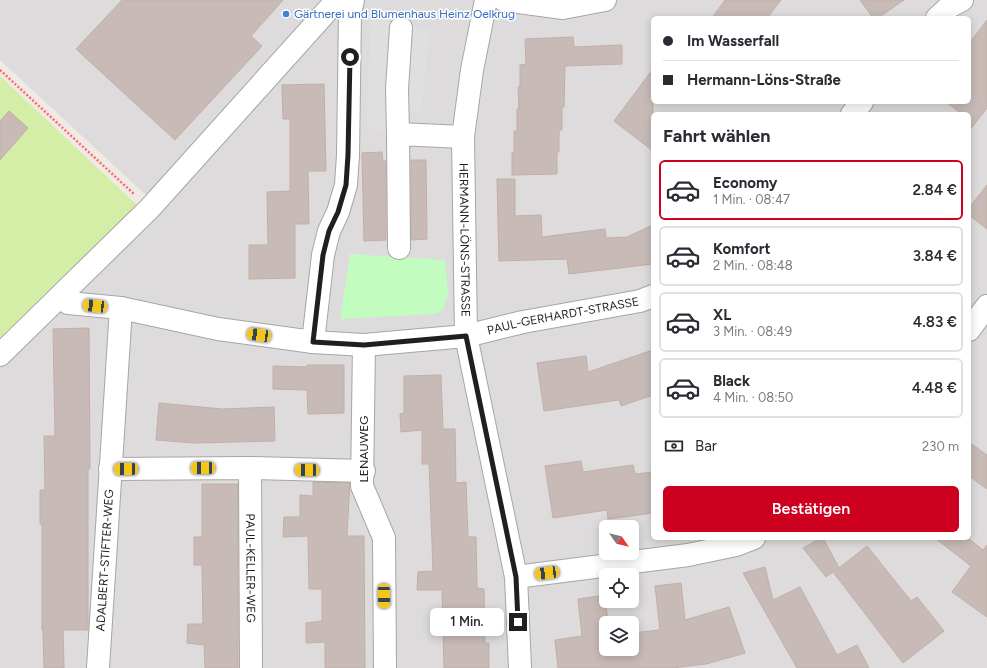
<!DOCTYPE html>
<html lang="de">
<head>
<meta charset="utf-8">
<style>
  :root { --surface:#fff; --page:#f2f2f3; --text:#2b2b33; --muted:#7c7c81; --line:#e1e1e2; --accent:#cd0020 }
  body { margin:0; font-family:Figtree,sans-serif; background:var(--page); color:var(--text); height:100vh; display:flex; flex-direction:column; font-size:15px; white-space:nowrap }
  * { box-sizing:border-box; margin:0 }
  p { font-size:13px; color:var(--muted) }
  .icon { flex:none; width:22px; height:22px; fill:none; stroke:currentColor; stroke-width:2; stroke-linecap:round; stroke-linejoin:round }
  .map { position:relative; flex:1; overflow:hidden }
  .sheet { position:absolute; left:651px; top:112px; width:320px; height:428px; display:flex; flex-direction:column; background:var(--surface); border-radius:6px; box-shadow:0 2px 10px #0003 }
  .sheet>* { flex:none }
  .hud { position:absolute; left:651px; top:16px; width:320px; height:88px; border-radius:6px; box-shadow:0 2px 10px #0003; display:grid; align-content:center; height:88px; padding:0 12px; background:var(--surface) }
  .needle { width:26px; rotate:124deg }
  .controls { position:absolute; left:599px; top:520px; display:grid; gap:8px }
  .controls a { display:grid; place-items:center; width:40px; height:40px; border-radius:6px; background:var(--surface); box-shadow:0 2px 10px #0003; font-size:20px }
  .end { position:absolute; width:18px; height:18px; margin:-9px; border:5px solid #1f1f1f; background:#fff; box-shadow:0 0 0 2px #fff }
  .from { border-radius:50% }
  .bubble { position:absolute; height:28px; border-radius:6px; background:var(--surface); box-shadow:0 2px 10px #0003; font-size:13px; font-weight:600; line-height:28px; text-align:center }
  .car { position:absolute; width:12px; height:24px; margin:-12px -6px; border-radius:5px; box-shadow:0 0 3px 1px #0007; background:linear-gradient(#f5c518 24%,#345 0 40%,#f5c518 0 76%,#345 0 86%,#f5c518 0) }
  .hud b { display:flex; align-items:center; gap:14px; height:38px; font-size:15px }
  .hud b+b { border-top:1px solid var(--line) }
  .hud i { width:10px; height:10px; background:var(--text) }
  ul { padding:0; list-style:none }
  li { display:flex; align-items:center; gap:12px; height:60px; margin:0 8px 6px; padding:0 4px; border:2px solid var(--line); border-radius:6px }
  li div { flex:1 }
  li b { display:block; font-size:15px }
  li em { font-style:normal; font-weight:600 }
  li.current { border-color:var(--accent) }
  li>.icon { width:36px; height:36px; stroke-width:1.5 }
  h2 { padding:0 12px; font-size:18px; line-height:48px }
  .pay { display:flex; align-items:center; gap:10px; height:44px; padding:0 12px; font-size:15px }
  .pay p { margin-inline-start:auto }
  .cta { display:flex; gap:8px; margin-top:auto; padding:8px 12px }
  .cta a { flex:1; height:46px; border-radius:6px; background:var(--accent); color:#fff; font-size:16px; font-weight:600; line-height:46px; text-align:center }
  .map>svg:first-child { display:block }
</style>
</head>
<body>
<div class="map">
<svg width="987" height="668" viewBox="0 0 987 668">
  <rect width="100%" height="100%" fill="#f0eae4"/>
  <!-- residential -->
  <path fill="#dddbdc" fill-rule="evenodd" d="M 0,0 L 987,0 L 987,668 L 0,668 L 0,364 L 162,210 L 0,60 ZM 653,18 L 969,18 L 969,102 L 653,102 ZM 653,114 L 969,114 L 969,538 L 653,538 ZM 606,527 L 632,527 L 632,553 L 606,553 ZM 606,575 L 632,575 L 632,601 L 606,601 ZM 606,623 L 632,623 L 632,649 L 606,649 Z"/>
  <!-- grass -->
  <polygon fill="#d4eda7" points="0,76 140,208 0,345"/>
  <!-- park -->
  <polygon fill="#c3fcbf" points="350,254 445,260 448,294 443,310 436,314 340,319"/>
  <!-- parking -->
  <polygon fill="#dfdfdf" points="371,19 430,30 421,112 404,111 398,134 366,126"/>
  <!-- building -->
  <g fill="#c8bbb7" stroke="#c3aea6">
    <polygon points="122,0 283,0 251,36 262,46 175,140 76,49"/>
    <polygon points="725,0 781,0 767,18 712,18"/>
    <polygon points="860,0 904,0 878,18 873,18"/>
    <polygon points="987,20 987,108 969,131 969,114 962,114 946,102 969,102 969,44"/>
    <polygon points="573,37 574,47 622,45 622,64 565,66 564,107 562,107 562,130 559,130 559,152 557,152 557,174 512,175 512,153 514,153 514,131 517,131 517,109 519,109 518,87 520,86 520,65 526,64 525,39"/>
    <polygon points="653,69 653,151 614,121"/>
    <polygon points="324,84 326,171 308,171 309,224 295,224 295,278 249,279 249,245 268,245 267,192 290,191 290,119 283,119 282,85"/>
    <polygon points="9,111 28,128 0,160 0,121"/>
    <polygon points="382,152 383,161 386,161 386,240 364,241 362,153"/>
    <polygon points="411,160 426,160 427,239 411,240"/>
    <polygon points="497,179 515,179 515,216 541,215 542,237 605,229 606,238 627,237 653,225 653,264 569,274 567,259 499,261"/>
    <polygon points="987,185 987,229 969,215 969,208"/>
    <polygon points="89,328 90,469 88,469 88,630 63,630 64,668 44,668 43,630 42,630 42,524 40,524 40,490 45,490 44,436 55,436 53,329"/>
    <polygon points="653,350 653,395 621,406 619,400 544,411 537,363 586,356 588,372"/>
    <polygon points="307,365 344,365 344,413 308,414 307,390 273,389 273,366 307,367"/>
    <polygon points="441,375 443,429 455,429 456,483 466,482 468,537 476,537 477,588 484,589 485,643 489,643 489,668 444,668 442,590 417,590 418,572 433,571 429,464 422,464 422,430 401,432 400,414 404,413 404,376"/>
    <polygon points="159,403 222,409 274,407 275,441 195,443 156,440"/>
    <polygon points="969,442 987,455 987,489 969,476"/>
    <polygon points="581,461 583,472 633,465 635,474 653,472 653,513 608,519 607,510 553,518 545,466"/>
    <polygon points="313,482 350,483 347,536 364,536 365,668 325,668 325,642 306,643 306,623 322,621 322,589 309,589 308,536 283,537 284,517 300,517 300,495 313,496"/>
    <polygon points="202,484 238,484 238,668 205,668 204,645 187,643 188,624 203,624 202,565 194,565 194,537 202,537"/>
    <polygon points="821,538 823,538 839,568 867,546 911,601 917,597 944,631 903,663 833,572 826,577 803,548"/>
    <polygon points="935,538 968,538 983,550 987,545 987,617 952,592 971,566"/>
    <polygon points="765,567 773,600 800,587 837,655 857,645 869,668 797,668 743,573"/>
    <polygon points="681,583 685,620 729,607 745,653 706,664 672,668 558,668 555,640 582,636 578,599 605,595 608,623 606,623 606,649 632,649 632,633 660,630 655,586"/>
  </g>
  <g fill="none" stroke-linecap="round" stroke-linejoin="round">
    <defs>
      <g id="minor">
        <path id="s1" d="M 486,0 L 472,70 L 463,137 L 466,336 L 516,577 L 520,668"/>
        <polyline points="504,0 563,8 605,0"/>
        <polyline points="937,18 949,7 962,0"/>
        <polyline points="852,114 862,102"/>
        <polyline points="398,134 397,89 401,28"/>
        <polyline points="399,248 398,134 463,137"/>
        <path id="s2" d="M 68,303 L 121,308 L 218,329 L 313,342 L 364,345 L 466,336 L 523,322 L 640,301 L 653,296"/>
        <polyline points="969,330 987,306"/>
        <polyline points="313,342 323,255 329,231 338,212 346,185 348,155 350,14 353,0"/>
        <polyline points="364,345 362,486 384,538 385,668"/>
        <polyline points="0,355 150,208 337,0"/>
        <path id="s3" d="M 250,468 L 251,668"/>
        <polyline points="110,469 250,468 364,471"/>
        <polyline points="516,577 688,555 736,545 754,538"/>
        <path id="s4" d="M 98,668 L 121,308"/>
      </g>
    </defs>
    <!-- minor casing -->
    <use href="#minor" stroke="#a6a6a6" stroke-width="24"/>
    <!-- path -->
    <polyline stroke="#ff666e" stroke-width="2.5" stroke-dasharray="2 2" stroke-linecap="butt" points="0,70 134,194"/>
    <!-- minor -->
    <use href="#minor" stroke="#fff" stroke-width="22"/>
  </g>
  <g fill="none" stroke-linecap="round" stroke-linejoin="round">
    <!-- route -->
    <polyline stroke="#1f1f1f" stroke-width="5" points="350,57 348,155 346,185 338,212 329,231 323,255 313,342 364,345 466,336 516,577 518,622"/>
  </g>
  <!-- markers -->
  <circle fill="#3f7fe0" stroke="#fff" stroke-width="1.5" cx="286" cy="14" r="4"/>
  <g text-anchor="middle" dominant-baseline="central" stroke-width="3" stroke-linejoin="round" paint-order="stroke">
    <!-- shop labels -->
    <g font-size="12" fill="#366cbe" stroke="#fff" text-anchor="start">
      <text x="294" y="14">Gärtnerei und Blumenhaus Heinz Oelkrug</text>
    </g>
    <!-- street labels -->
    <g font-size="12" fill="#1f1f1f" stroke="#fff">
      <text stroke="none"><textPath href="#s1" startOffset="242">HERMANN-LÖNS-STRASSE</textPath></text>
      <text stroke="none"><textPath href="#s2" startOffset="501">PAUL-GERHARDT-STRASSE</textPath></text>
      <text transform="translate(364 449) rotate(-90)">LENAUWEG</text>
      <text stroke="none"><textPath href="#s4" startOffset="108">ADALBERT-STIFTER-WEG</textPath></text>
      <text stroke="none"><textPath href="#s3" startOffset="100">PAUL-KELLER-WEG</textPath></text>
    </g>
  </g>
</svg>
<div class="controls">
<a><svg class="needle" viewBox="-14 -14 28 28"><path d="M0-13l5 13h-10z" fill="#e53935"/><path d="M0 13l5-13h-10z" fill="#7c7c81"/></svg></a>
<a><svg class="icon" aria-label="locate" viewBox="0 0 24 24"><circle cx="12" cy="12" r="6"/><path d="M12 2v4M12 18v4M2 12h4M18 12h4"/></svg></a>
<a><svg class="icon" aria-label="layers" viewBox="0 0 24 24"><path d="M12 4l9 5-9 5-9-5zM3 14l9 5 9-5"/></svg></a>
</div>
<i class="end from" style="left:350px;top:57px"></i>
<i class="end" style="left:518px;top:622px"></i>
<div class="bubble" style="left:430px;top:608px;width:74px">1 Min.</div>
<i class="car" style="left:95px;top:306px;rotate:276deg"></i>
<i class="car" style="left:259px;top:335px;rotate:278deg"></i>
<i class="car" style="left:203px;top:468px;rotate:270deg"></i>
<i class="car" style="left:126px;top:469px;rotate:270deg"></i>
<i class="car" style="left:307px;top:470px;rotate:271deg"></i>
<i class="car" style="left:547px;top:573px;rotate:263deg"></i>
<i class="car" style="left:384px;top:596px;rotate:179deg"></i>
<div class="hud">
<b><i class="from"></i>Im Wasserfall</b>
<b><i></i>Hermann-Löns-Straße</b>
</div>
<section class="sheet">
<h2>Fahrt wählen</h2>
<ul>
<li class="current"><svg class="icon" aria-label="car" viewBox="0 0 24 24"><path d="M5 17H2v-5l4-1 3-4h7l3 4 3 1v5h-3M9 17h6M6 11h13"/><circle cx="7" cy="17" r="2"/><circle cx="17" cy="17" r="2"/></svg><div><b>Economy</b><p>1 Min. · 08:47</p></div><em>2.84 €</em></li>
<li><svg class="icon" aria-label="car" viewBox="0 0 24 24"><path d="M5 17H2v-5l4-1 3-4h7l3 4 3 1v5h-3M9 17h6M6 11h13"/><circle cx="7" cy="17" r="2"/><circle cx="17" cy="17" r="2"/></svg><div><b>Komfort</b><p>2 Min. · 08:48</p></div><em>3.84 €</em></li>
<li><svg class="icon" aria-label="car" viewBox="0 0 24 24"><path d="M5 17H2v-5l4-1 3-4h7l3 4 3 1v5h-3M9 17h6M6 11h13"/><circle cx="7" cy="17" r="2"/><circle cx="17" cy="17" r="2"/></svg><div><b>XL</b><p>3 Min. · 08:49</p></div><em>4.83 €</em></li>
<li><svg class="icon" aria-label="car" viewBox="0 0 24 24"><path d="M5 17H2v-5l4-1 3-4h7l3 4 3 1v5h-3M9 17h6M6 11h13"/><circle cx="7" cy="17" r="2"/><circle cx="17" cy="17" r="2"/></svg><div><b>Black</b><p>4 Min. · 08:50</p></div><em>4.48 €</em></li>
</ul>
<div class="pay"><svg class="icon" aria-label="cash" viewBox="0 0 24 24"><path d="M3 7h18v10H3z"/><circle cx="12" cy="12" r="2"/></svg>Bar<p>230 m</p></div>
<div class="cta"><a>Bestätigen</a></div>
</section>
</div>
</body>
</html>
